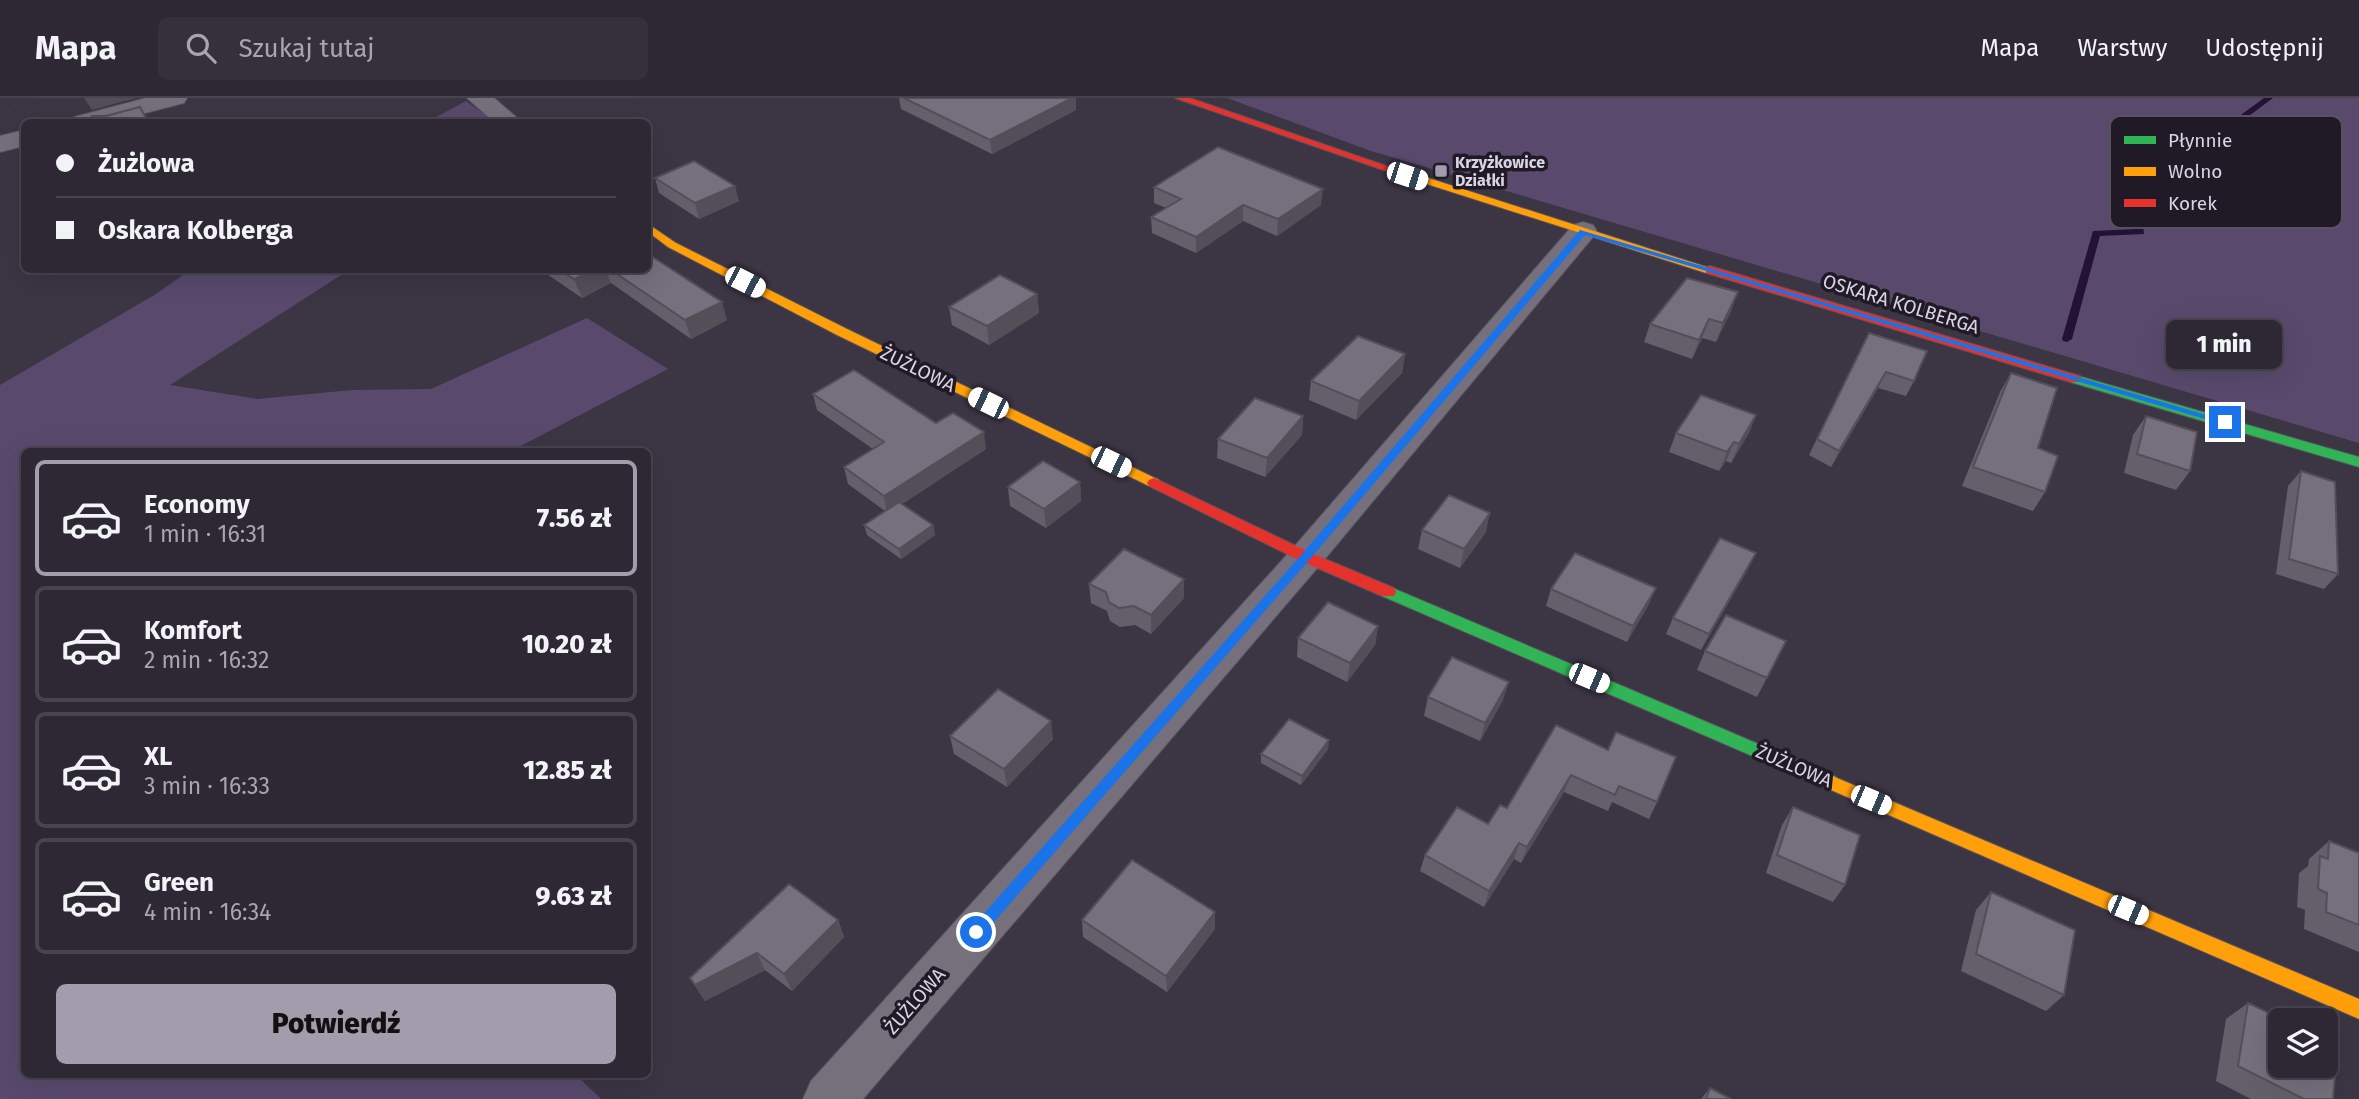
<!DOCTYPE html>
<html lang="pl">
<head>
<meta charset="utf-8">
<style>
  :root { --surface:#2d2833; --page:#35303b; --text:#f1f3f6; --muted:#a7a6ac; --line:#48444e; --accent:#a39cac }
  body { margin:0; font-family:"Fira Sans",sans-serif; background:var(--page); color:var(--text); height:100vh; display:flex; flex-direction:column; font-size:26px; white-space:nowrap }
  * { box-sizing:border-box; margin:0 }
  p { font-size:23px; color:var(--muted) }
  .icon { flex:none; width:38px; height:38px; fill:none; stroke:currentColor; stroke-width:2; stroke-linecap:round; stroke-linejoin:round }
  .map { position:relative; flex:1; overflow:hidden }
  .side { position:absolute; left:21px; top:350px; width:630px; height:630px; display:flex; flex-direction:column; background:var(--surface); border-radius:10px; box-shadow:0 7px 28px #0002,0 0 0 2px var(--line) }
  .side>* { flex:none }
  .hud { position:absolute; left:21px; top:21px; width:630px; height:154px; border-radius:10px; box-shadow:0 7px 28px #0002,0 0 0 2px var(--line); display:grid; align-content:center; height:154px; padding:0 35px; background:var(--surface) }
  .fabs { position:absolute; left:2268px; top:910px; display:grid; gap:14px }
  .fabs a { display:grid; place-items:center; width:70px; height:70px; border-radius:10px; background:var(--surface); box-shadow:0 7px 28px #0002,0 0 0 2px var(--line); font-size:35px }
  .end { position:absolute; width:32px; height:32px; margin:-16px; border:9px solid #1a73e8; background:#fff; box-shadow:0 0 0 4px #fff }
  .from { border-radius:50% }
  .bubble { position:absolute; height:49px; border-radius:10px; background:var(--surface); box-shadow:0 7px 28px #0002,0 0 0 2px var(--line); font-size:23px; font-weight:800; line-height:49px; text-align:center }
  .car { position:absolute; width:21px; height:42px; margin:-21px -10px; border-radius:9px; box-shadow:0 0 5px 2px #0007; background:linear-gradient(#fff 24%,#345 0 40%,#fff 0 76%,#345 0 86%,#fff 0) }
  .hud b { display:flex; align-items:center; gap:24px; height:66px; font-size:26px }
  .hud b+b { border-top:2px solid var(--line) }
  .hud i { width:18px; height:18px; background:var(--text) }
  ul { padding:12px 0 0; list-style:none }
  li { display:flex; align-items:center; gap:21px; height:116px; margin:0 14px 10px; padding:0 21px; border:4px solid var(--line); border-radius:10px }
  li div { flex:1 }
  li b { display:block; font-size:26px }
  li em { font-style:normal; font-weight:800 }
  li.selected { border-color:var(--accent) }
  li>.icon { width:63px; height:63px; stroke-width:1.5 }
  .primary-button { display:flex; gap:14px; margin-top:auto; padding:14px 35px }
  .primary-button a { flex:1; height:80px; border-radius:10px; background:var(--accent); color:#111; font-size:28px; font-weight:800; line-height:80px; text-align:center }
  header { display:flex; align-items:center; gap:42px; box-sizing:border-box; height:98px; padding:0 35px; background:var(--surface); border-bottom:2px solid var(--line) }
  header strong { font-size:33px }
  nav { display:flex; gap:38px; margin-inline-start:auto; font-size:24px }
  .search { width:490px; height:63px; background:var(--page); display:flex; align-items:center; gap:18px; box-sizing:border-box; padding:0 24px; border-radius:10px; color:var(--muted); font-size:26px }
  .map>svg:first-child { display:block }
</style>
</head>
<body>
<header>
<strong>Mapa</strong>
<div class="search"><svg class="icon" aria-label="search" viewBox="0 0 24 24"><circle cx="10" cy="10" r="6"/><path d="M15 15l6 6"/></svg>Szukaj tutaj</div>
<nav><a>Mapa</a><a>Warstwy</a><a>Udostępnij</a></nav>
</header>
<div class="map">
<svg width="2359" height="1001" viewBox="0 0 2359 1001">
  <rect width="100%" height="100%" fill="#3c3544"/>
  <!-- green -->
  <g fill="#594a6d">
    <polygon points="1227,0 2359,0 2359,345 1371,53"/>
    <polygon points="466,3 495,24 427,24"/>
    <polygon points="190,172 349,172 170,287 257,301 352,292 431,291 587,220 668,271 511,353 24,354 24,976 575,976 601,1001 0,1001 0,287 156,196"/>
  </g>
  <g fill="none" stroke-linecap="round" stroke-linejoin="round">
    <!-- stream -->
    <polygon fill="#241235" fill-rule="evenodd" points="2264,0 2273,0 2140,99 2144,136 2100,138 2072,241 2067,244 2063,243 2062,241 2093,133 2136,131 2133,96"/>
    <defs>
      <g id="street">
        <polygon points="146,0 187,0 184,5 111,24 70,24 74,19"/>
        <polygon points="467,0 494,0 522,24 494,24"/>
        <polygon points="24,32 24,48 0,54 0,38"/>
        <polygon points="1583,124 1593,127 1597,133 1593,139 1319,468 863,1001 803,1001 811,983 1293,450 1573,127"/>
      </g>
      <g id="fast">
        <polygon points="2075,277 2359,359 2359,369 2070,284 2070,278"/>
        <polygon points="1388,488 1836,679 1839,684 1836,689 1830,691 1824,689 1382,498 1380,494"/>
      </g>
      <g id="slow">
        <polygon points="1389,70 1397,70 1716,172 1714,175 1706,175 1389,74"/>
        <polygon points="648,126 676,145 847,231 1159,382 1161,385 1159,388 1149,388 837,237 668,149 648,134"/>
        <polygon points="1830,677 2359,901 2359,921 1824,689 1821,684 1824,679"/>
      </g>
      <g id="jam">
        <polygon points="1175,0 1190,0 1398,72 1389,74"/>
        <polygon points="1710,168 2080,278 2082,281 2080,284 2070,284 1706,175 1706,169"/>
        <polygon points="1154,380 1311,455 1394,490 1396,494 1394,498 1382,498 1301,463 1149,388 1147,385 1149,382"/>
      </g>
    </defs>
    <!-- street casing -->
    <use href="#street" stroke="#57525e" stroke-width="2"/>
    <!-- fast casing -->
    <use href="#fast" stroke="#57525e" stroke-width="2"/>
    <!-- slow casing -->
    <use href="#slow" stroke="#57525e" stroke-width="2"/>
    <!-- jam casing -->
    <use href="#jam" stroke="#57525e" stroke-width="2"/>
    <!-- street -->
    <use href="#street" fill="#75707b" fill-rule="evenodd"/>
    <!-- fast -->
    <use href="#fast" fill="#30b455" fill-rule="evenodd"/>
    <!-- slow -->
    <use href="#slow" fill="#ff9f0a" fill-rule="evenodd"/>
    <!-- jam -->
    <use href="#jam" fill="#e5322d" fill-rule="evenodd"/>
  </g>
  <!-- wall -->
  <g fill="#655f6c">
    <polygon points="899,0 1076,0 1076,12 992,56 901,11"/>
    <polygon points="655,80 739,103 699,121 659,95"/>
    <polygon points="1154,89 1321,107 1277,138 1243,123 1196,155 1152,135 1151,119 1166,110 1154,105"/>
    <polygon points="541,172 648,172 727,222 691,241 611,185 582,200"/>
    <polygon points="1737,194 1731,213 1716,244 1702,240 1692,261 1644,244 1650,226"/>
    <polygon points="1037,196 1039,215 989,247 952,227 949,209"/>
    <polygon points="1869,235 1914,283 1906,298 1878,290 1831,369 1809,357"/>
    <polygon points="1405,256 1402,275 1356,322 1309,302 1311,283"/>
    <polygon points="2011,275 2038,350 2045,394 2033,413 1962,388 2000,294"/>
    <polygon points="813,296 936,325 986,351 902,406 933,427 935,437 901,461 867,437 864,427 885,413 848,386 844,369 873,351 817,312"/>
    <polygon points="1756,317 1749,335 1731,365 1726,363 1719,373 1669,354 1676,335"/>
    <polygon points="1303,318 1302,337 1265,379 1217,360 1218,341"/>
    <polygon points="2146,318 2190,373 2176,392 2124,375 2133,337"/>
    <polygon points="2301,373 2338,476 2324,491 2276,476 2288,388"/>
    <polygon points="1080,384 1081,403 1046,430 1010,408 1008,389"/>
    <polygon points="1422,432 1486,434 1460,470 1418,451"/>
    <polygon points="1756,455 1748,471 1701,552 1666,536 1673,520"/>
    <polygon points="1184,481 1184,500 1151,536 1135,527 1120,529 1110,523 1107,513 1091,505 1089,486"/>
    <polygon points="1551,491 1649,506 1627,544 1546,508"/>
    <polygon points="1378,528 1375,547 1347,584 1297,559 1298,540"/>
    <polygon points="1786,543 1757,599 1697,572 1705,553"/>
    <polygon points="1428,599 1503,602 1480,643 1424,618"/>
    <polygon points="1556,627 1657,704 1649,721 1612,704 1608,713 1564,694 1521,765 1514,761 1484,809 1420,773 1425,757 1488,726 1507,710"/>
    <polygon points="950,638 1053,641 1007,689 954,656"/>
    <polygon points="1329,642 1328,651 1301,687 1261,665 1261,656"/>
    <polygon points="1793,709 1845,787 1833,804 1766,775 1782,727"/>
    <polygon points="2329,743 2359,755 2359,854 2304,831 2305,812 2297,809 2299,775 2308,768 2309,761"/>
    <polygon points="1991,794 2064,897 2046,913 1961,873 1976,812"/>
    <polygon points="838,822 844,839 792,893 765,872 705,903 690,880"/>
    <polygon points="1082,822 1215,831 1167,894 1083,839"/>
    <polygon points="2248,905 2333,1001 2251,1001 2216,983 2226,921"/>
    <polygon points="1710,990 1731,1001 1701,1001"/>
  </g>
  <!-- shaded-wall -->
  <g fill="#534e58">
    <polygon points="84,0 136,0 92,12"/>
    <polygon points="1072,0 1076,0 1076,12 992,56 990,42"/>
    <polygon points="735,88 739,103 699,121 695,105"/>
    <polygon points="1323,91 1321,107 1277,138 1278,121"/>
    <polygon points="1243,107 1243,123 1196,155 1196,139"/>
    <polygon points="595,172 606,172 611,185 582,200 574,181"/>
    <polygon points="1738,194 1731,213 1716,244 1723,225"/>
    <polygon points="1037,196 1039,215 989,247 987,228"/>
    <polygon points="722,204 727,222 691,241 685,222"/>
    <polygon points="1709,221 1702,240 1692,261 1699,242"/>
    <polygon points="1405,256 1402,275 1356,322 1359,303"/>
    <polygon points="1886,274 1878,290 1831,369 1839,353"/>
    <polygon points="1756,317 1749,335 1731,365 1739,346"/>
    <polygon points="1303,318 1302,337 1265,379 1267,360"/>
    <polygon points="984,334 986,351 887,415 884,398"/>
    <polygon points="1734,344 1726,363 1719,373 1727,354"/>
    <polygon points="1080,384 1081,403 1046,430 1044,411"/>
    <polygon points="1490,415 1486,434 1460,470 1464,451"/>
    <polygon points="933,427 935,437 901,461 899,451"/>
    <polygon points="1756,455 1748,471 1701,552 1709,536"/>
    <polygon points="1184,481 1184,500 1151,536 1151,517"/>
    <polygon points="1656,490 1649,506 1627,544 1633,528"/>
    <polygon points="1378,528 1375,547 1347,584 1350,565"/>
    <polygon points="1509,584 1503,602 1480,643 1485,625"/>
    <polygon points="1051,623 1053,641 1007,689 1004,671"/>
    <polygon points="1329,642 1328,651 1301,687 1302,678"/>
    <polygon points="1571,677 1564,694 1521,765 1527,749"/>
    <polygon points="1519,745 1514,761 1484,809 1489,793"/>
    <polygon points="1215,814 1215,831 1167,894 1166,878"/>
    <polygon points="838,822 844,839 792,893 784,876"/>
    <polygon points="757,855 765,872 705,903 695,887"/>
  </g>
  <!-- building -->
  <g fill="#766f7e" stroke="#534e58" stroke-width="2">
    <polygon points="904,0 1072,0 990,42"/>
    <polygon points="140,9 148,24 95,24 92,18 106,18"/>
    <polygon points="1218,49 1323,91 1278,121 1243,107 1196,139 1151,119 1181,101 1154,89"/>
    <polygon points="694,63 735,88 695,105 655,80"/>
    <polygon points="648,156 722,204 685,222 611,172 648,172"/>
    <polygon points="560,172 595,172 574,181"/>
    <polygon points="1000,177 1037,196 987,228 949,209"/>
    <polygon points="1687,180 1738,194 1723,225 1709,221 1699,242 1650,226"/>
    <polygon points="1869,235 1927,253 1914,283 1886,274 1839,353 1817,341"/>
    <polygon points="1358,238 1405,256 1359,303 1311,283"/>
    <polygon points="854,272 936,325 953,315 984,334 884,398 844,369 884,344 813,296"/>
    <polygon points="2011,275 2057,290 2038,350 2058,358 2045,394 1973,369"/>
    <polygon points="1701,297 1756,317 1739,346 1734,344 1727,354 1676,335"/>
    <polygon points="1255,300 1303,318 1267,360 1218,341"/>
    <polygon points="2146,318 2197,334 2190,373 2137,356"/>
    <polygon points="1043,363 1080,384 1044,411 1008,389"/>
    <polygon points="2301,373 2335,384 2338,476 2289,461"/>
    <polygon points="1449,397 1490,415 1464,451 1422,432"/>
    <polygon points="899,404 933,427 899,451 864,427"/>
    <polygon points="1720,440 1756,455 1709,536 1673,520"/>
    <polygon points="1124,451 1184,481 1151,517 1134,508 1119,510 1109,504 1106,494 1089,486"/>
    <polygon points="1575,455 1656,490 1633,528 1551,491"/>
    <polygon points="1328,504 1378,528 1350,565 1298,540"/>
    <polygon points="1726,517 1786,543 1767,580 1705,553"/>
    <polygon points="1452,559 1509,584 1485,625 1428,599"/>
    <polygon points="998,591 1051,623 1004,671 950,638"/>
    <polygon points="1289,621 1329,642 1302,678 1261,656"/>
    <polygon points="1556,627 1608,652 1616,634 1676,659 1657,704 1619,688 1615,697 1571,677 1527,749 1519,745 1489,793 1425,757 1457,709 1488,726 1500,707 1507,710"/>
    <polygon points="1793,709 1860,737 1845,787 1777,757"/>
    <polygon points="2329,743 2359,755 2359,827 2326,814 2327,795 2318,791 2320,758 2328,761"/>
    <polygon points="1132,762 1215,814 1166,878 1082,822"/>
    <polygon points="789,786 838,822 784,876 757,855 695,887 690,880"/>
    <polygon points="1991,794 2075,832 2064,897 1976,856"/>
    <polygon points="2248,905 2284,922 2280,922 2280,968 2326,968 2326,942 2338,948 2333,1001 2304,1001 2238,968"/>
    <polygon points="1710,990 1731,1001 1706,1001"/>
  </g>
  <!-- route -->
  <polygon fill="#1a73e8" points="1580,132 2230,324 2222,326 1585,137 1310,461 981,839 971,839 971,830 1302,456"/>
  <!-- markers -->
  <rect fill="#a39cac" stroke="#201a27" stroke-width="2.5" x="1434" y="66" width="14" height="14" rx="3.5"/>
  <g text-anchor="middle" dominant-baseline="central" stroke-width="7" stroke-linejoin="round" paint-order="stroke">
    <!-- far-poi labels -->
    <g font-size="16" font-weight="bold" fill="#dad3e4" stroke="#201a27" text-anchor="start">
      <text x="1455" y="64">Krzyżkowice<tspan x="1455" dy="18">Działki</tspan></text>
    </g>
    <!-- street labels -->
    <g font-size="19" fill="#dad3e4" stroke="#201a27">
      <text transform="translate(1901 206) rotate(17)">OSKARA KOLBERGA</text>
      <text transform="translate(918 271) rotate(26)">ŻUŻLOWA</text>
      <text transform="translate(1794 668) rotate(23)">ŻUŻLOWA</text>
      <text transform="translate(915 903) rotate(-49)">ŻUŻLOWA</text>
    </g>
  </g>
  <!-- legend -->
  <rect x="2110" y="18" width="232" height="112" rx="10" fill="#201a27" stroke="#585260" stroke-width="2"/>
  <rect x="2124" y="38" width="32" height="8" fill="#30b455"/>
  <rect x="2124" y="69" width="32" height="9" fill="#ff9f0a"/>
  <rect x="2124" y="101" width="32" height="8" fill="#e5322d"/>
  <g font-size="19" fill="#dad3e4">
    <text x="2168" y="49">Płynnie</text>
    <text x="2168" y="80">Wolno</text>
    <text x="2168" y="112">Korek</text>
  </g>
</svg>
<div class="fabs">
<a><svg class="icon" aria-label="layers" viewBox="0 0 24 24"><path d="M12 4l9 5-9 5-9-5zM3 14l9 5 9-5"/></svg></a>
</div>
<i class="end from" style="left:976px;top:834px"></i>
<i class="end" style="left:2225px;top:324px"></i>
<div class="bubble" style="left:2166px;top:222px;width:116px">1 min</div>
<i class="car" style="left:1407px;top:78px;rotate:108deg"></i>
<i class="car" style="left:745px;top:184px;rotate:117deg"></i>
<i class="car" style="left:988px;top:305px;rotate:296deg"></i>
<i class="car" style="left:1111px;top:364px;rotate:116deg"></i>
<i class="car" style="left:1589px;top:580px;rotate:113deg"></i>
<i class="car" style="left:1871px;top:702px;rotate:113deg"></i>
<i class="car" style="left:2128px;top:812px;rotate:113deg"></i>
<div class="hud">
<b><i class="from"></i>Żużlowa</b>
<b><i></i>Oskara Kolberga</b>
</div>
<section class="side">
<ul>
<li class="selected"><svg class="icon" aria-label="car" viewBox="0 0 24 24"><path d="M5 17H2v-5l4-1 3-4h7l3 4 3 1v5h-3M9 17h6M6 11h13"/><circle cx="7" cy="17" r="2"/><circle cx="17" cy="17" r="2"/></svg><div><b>Economy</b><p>1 min · 16:31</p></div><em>7.56 zł</em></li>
<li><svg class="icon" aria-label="car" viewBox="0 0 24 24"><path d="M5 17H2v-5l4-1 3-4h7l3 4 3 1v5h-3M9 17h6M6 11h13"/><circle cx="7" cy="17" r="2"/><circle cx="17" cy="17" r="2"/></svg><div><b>Komfort</b><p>2 min · 16:32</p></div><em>10.20 zł</em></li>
<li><svg class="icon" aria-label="car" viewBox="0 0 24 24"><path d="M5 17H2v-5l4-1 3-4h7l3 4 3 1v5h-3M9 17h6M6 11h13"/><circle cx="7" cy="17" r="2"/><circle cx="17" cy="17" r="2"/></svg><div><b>XL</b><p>3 min · 16:33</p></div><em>12.85 zł</em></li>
<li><svg class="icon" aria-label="car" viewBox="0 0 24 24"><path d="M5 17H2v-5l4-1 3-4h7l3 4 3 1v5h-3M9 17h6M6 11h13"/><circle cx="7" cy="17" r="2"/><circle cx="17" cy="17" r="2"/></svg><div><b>Green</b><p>4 min · 16:34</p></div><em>9.63 zł</em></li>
</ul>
<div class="primary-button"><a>Potwierdź</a></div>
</section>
</div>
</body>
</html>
